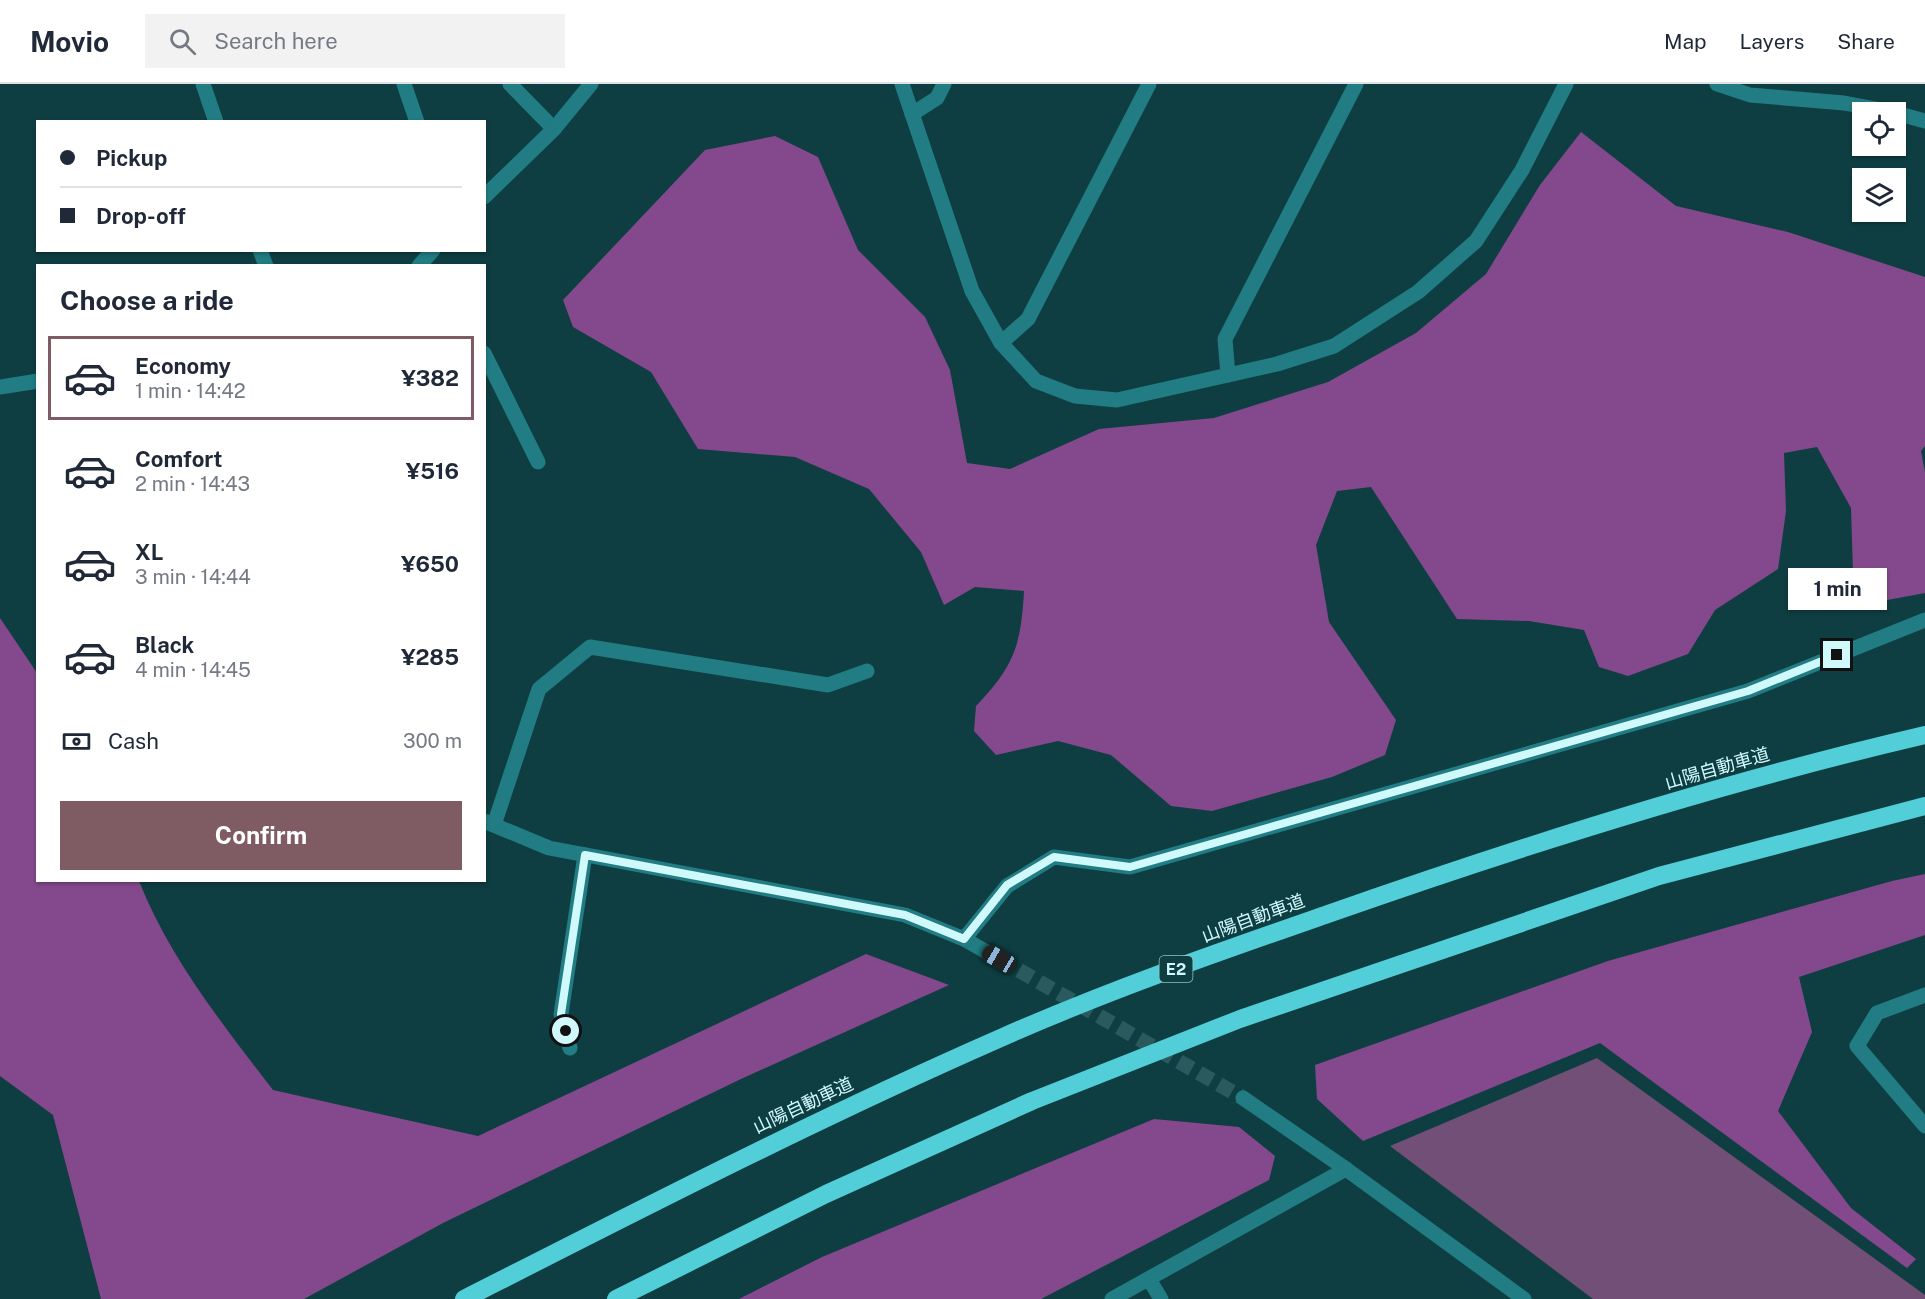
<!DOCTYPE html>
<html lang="en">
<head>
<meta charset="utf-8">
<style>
  :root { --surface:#fff; --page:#f2f2f3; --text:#1f2937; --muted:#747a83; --line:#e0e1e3; --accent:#7f5c63 }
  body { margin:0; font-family:"Public Sans","Noto Sans JP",sans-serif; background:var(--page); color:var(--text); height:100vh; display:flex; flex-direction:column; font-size:22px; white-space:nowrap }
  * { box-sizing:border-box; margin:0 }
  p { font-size:20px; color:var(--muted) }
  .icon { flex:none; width:33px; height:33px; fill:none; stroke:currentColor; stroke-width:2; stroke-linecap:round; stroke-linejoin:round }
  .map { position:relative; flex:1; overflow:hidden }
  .details { position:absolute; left:36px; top:180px; width:450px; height:618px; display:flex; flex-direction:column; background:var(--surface); border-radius:0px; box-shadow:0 2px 4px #0004 }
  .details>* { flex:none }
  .guide { position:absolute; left:36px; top:36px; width:450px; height:132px; border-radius:0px; box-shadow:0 2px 4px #0004; display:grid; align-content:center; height:132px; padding:0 24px; background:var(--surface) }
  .buttons { position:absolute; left:1852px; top:18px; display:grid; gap:12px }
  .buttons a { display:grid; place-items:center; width:54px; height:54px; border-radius:0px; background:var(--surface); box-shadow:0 2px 4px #0004; font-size:30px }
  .end { position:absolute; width:27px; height:27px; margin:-14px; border:8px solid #d0f9fc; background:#111; box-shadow:0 0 0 3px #111 }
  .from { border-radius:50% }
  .bubble { position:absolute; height:42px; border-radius:0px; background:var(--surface); box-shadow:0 2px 4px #0004; font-size:20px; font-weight:700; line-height:42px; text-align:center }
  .car { position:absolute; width:18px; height:36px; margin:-18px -9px; border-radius:8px; box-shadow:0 0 4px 2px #0007; background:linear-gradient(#222 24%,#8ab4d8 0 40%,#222 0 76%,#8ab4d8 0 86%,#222 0) }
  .guide b { display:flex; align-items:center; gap:21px; height:57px; font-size:22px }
  .guide b+b { border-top:2px solid var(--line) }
  .guide i { width:15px; height:15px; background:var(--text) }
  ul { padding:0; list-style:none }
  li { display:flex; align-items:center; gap:18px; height:84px; margin:0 12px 9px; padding:0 12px; border:3px solid transparent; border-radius:0px }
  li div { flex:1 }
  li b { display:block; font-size:22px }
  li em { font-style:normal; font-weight:700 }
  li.on { border-color:var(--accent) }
  li>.icon { width:54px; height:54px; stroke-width:1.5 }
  h2 { padding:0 24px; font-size:27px; line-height:72px }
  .pay { display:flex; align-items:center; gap:15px; height:66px; padding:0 24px; font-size:22px }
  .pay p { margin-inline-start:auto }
  .primary-button { display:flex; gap:12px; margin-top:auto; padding:12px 24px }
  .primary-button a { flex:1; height:69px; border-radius:0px; background:var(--accent); color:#fff; font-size:24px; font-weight:700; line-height:69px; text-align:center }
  header { display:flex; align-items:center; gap:36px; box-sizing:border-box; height:84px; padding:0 30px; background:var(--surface); border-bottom:2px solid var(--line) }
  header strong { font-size:28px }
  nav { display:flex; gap:33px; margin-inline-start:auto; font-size:21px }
  .search { width:420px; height:54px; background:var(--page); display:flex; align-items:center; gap:15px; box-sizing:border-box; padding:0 21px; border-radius:0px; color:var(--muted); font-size:22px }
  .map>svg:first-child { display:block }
</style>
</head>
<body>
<header>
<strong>Movio</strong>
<div class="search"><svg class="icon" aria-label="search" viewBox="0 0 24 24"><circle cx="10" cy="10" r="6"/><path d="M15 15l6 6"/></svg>Search here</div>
<nav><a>Map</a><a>Layers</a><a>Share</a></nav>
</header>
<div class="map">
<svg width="1925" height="1215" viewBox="0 0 1925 1215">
  <rect width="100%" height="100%" fill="#0e3e42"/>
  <!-- green -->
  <polygon fill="#724f77" points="1597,974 1925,1211 1925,1215 1593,1215 1390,1062"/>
  <!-- forest -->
  <g fill="#84498c">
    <path d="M 1581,48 L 1676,122 L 1788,148 L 1925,193 L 1925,362 L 1921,367 L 1925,388 L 1925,509 L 1882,517 L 1853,488 L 1851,424 L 1817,363 L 1784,369 L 1786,427 L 1778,485 L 1715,526 L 1688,570 L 1628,592 L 1599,583 L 1584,546 L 1529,537 L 1457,535 L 1371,403 L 1337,407 L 1316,461 L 1329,538 L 1396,636 L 1385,671 L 1332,693 L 1212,727 L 1171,722 L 1111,671 L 1058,657 L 996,671 L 974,647 L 976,622 C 1014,582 1021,562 1024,507 L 975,503 L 944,521 L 921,468 L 869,405 L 795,373 L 698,365 L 651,288 L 573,243 L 563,216 L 705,66 L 775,52 L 818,73 L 858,166 L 925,233 L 950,286 L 967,379 L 1010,385 L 1099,345 L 1214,334 L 1328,298 L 1416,249 L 1486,190 L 1540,101 Z"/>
    <path d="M 0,534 L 37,589 L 38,796 L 139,797 C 169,873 223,941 273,1006 L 478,1052 L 866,870 L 949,901 L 741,995 L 443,1139 L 304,1215 L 101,1215 L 53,1031 L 0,992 Z"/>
    <polygon points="1925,790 1925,851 1799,893 1812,948 1778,1027 1851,1124 1916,1175 1907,1184 1600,959 1363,1057 1317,1015 1315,981 1608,877 1892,797"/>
    <polygon points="1154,1035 1239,1043 1275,1072 1269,1096 1041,1215 739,1215 822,1173"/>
  </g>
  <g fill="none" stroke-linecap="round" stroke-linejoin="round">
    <!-- street-tunnel -->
    <polyline stroke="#2b5a5e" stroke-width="15" stroke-dasharray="15 8" stroke-linecap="butt" points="999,875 1243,1014"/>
    <!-- street -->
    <g stroke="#217c83" stroke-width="15">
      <polyline points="203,0 216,38"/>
      <polyline points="404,0 417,38"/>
      <polyline points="510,0 554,45"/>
      <polyline points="902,0 972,207 1001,259 1036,297 1075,312 1117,316 1277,280 1334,262 1418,208 1476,157 1522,86 1566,0"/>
      <polyline points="1717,0 1750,11 1844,19 1892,28"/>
      <polyline points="1896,29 1925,37"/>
      <polyline points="912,30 937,14 944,0"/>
      <polyline points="484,113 554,45 591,0"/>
      <polyline points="260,166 266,182"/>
      <polyline points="419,182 433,166"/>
      <polyline points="1001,259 1028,235 1149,0"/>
      <polyline points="484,269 538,378"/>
      <polyline points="1228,291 1225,255 1356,0"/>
      <polyline points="0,303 38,297"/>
      <polyline points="484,737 549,764 905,831 964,855 999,875"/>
      <polyline points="494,741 539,605 590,563 828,601 867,587"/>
      <polyline points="964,855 1007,802 1054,773 1130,783 1748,607 1925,536"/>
      <polyline points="1925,911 1877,929 1857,962 1925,1042"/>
      <polyline points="570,964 561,930 585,771"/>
      <polyline points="1243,1014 1346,1085 1524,1215"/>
      <polyline points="1149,1195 1161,1215"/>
      <polyline points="1112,1215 1346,1085"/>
    </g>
    <!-- highway -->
    <g stroke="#52ced8" stroke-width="18">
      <path d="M 464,1215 C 643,1124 820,1033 1003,953 C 1109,906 1219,868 1328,830 C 1524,761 1723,698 1925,651"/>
      <polyline points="616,1215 826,1110 1032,1017 1240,935 1659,792 1925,722"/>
    </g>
  </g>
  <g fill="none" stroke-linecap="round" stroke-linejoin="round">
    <!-- route -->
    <polyline stroke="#d0f9fc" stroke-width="8" points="566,947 561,930 585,771 905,831 964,855 1007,801 1054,773 1130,783 1748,607 1837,571"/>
  </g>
  <g text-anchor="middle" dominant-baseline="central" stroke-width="5" stroke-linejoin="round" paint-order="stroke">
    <!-- shield labels -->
    <rect fill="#0e3e42" stroke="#96c1c4" stroke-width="1.5" x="1159.5" y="872" width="33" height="26" rx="4.5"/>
    <g font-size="16" font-weight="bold" fill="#d0f9fc">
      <text x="1176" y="885">E2</text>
    </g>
    <!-- street labels -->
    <g font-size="18" fill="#d0f9fc" stroke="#0e3e42">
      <text transform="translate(1717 684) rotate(-16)">山陽自動車道</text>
      <text transform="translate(1253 834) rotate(-20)">山陽自動車道</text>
      <text transform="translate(803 1021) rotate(-25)">山陽自動車道</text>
    </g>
  </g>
</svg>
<div class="buttons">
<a><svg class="icon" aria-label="locate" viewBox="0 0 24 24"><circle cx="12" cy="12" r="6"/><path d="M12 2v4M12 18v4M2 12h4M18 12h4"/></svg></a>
<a><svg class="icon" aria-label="layers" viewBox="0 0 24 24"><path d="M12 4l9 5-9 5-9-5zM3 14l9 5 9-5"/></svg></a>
</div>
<i class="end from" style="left:566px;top:947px"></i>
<i class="end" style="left:1837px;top:571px"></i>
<div class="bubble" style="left:1788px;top:484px;width:99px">1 min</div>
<i class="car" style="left:999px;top:875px;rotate:300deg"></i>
<div class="guide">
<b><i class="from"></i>Pickup</b>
<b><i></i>Drop-off</b>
</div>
<section class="details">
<h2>Choose a ride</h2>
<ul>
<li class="on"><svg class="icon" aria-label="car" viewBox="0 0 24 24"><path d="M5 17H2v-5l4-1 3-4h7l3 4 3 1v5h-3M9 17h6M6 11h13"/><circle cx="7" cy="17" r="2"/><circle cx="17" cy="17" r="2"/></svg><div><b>Economy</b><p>1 min · 14:42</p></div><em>¥382</em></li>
<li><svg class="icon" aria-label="car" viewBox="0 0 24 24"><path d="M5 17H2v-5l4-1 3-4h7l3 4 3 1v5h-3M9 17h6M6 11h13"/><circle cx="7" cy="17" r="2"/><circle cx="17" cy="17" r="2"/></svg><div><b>Comfort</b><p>2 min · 14:43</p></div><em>¥516</em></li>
<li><svg class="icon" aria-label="car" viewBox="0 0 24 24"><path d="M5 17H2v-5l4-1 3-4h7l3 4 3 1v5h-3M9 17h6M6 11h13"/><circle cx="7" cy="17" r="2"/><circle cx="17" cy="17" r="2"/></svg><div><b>XL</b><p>3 min · 14:44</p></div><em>¥650</em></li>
<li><svg class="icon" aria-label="car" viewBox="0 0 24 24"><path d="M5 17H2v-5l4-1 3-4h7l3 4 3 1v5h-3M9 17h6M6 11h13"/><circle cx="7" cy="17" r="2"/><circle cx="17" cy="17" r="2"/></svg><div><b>Black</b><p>4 min · 14:45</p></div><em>¥285</em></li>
</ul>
<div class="pay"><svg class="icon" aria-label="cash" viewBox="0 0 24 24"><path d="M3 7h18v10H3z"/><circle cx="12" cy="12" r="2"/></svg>Cash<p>300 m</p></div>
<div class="primary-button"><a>Confirm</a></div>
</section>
</div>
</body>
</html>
